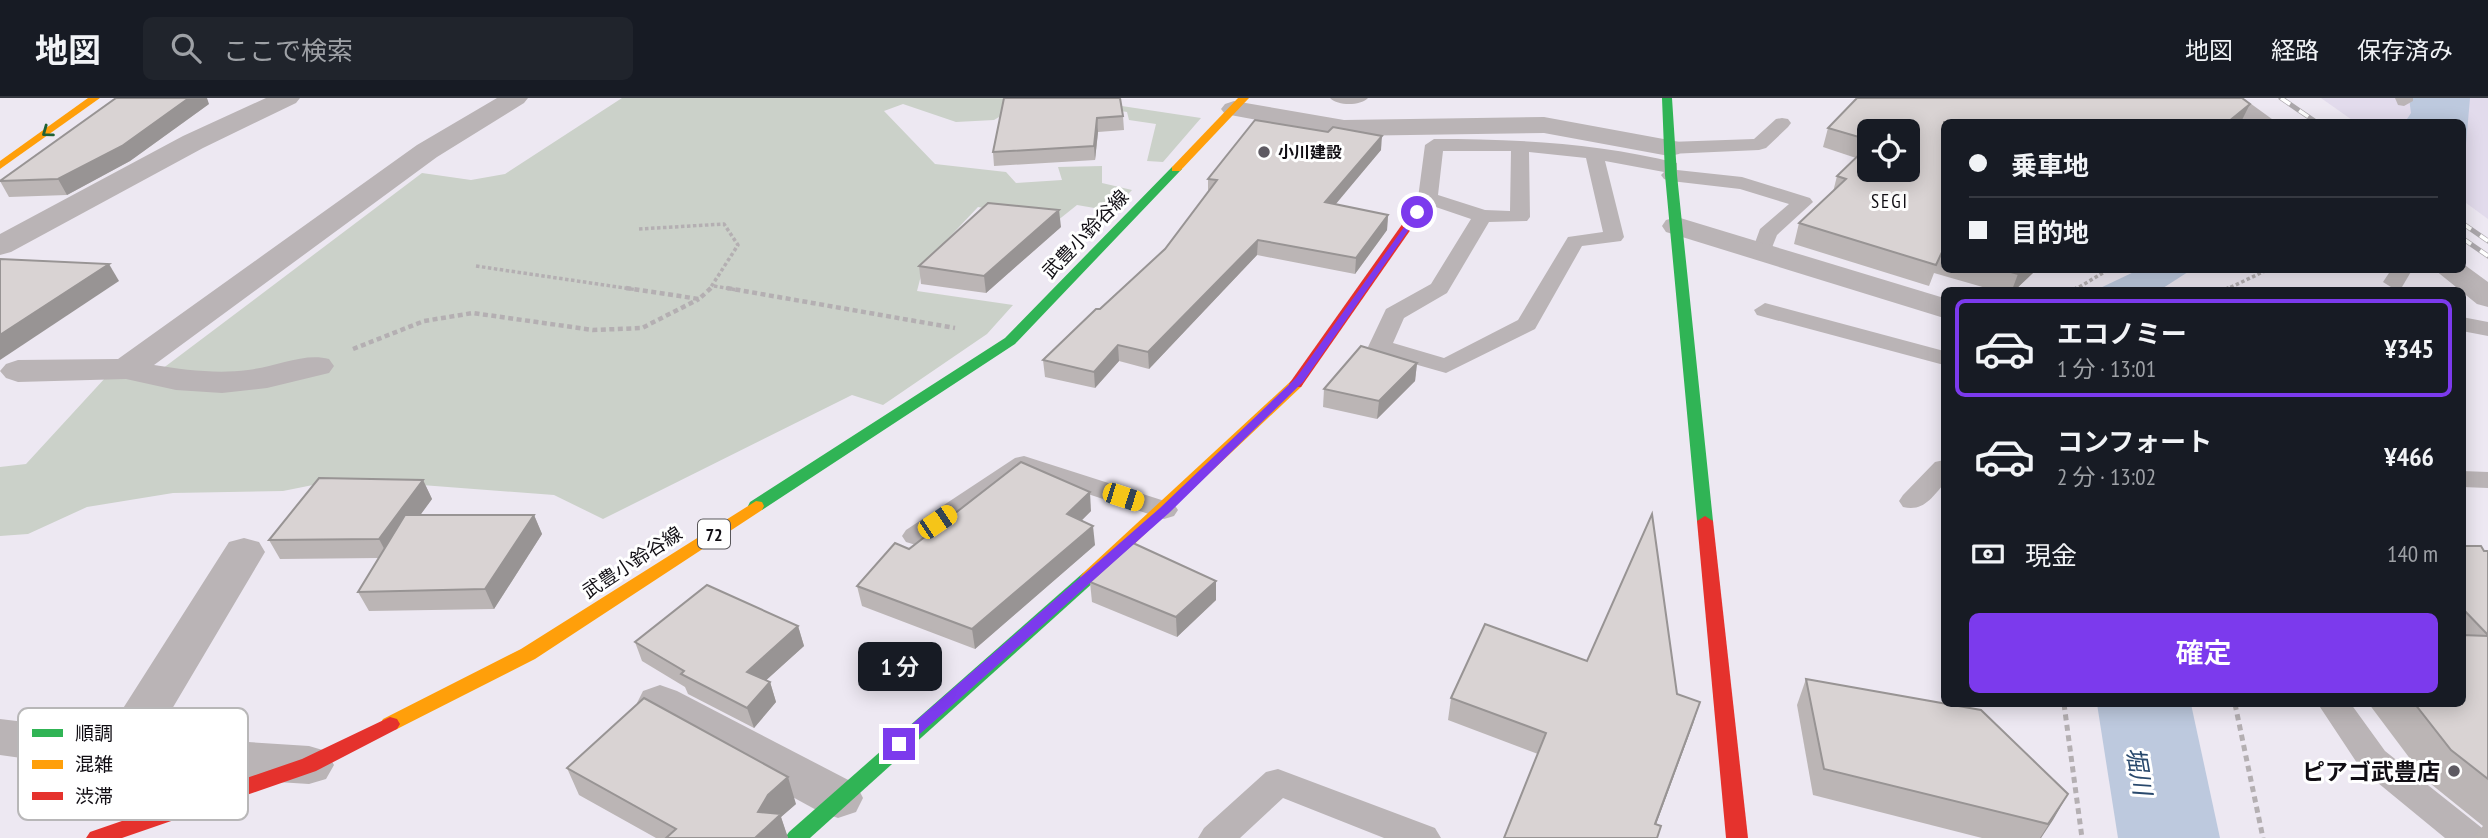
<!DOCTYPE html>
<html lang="ja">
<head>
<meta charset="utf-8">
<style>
  :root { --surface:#171b24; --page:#20242c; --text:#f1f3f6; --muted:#9ea1a6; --line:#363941; --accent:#7c3aed }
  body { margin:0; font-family:"PT Sans Narrow","Noto Sans JP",sans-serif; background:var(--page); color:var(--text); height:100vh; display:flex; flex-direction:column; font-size:26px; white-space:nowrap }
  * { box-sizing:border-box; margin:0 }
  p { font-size:23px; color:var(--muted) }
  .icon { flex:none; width:38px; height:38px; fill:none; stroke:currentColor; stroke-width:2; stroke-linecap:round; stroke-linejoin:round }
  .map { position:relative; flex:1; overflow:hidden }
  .panel { position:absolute; left:1941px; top:189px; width:525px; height:420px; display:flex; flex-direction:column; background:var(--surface); border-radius:10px; box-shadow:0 4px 18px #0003 }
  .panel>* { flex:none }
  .top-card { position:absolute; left:1941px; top:21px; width:525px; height:154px; border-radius:10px; box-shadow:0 4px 18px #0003; display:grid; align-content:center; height:154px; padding:0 28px; background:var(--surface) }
  .tools { position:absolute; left:1857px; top:21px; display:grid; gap:14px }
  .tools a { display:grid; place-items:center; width:63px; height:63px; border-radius:10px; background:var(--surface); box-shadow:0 4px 18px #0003; font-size:35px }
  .end { position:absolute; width:32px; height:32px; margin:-16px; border:9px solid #7c3aed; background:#fff; box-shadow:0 0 0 4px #fff }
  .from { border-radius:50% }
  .bubble { position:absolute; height:49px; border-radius:10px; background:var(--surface); box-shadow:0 4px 18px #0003; font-size:23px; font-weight:600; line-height:49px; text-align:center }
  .car { position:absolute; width:21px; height:42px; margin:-21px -10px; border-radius:9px; box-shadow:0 0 5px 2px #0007; background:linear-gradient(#f5c518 24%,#345 0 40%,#f5c518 0 76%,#345 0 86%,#f5c518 0) }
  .top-card b { display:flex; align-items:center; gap:24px; height:66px; font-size:26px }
  .top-card b+b { border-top:2px solid var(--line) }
  .top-card i { width:18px; height:18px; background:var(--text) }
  ul { padding:12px 0 0; list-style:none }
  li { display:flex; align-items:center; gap:21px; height:98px; margin:0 14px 10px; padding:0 14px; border:4px solid transparent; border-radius:10px }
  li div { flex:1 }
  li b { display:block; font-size:26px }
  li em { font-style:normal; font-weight:600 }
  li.selected { border-color:var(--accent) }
  li>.icon { width:63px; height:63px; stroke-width:1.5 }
  .pay { display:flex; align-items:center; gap:18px; height:77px; padding:0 28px; font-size:26px }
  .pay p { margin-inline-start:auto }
  .button { display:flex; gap:14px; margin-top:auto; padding:14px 28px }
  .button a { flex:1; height:80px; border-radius:10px; background:var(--accent); color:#fff; font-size:28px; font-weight:600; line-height:80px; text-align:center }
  header { display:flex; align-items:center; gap:42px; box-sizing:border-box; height:98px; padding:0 35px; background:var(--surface); border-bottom:2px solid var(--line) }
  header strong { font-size:33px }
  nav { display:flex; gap:38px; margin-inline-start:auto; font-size:24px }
  .search { width:490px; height:63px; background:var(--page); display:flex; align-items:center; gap:18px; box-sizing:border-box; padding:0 24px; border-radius:10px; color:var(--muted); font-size:26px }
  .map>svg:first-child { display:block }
</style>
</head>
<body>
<header>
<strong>地図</strong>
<div class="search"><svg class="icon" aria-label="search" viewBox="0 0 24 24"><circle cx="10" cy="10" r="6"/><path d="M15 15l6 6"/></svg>ここで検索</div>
<nav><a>地図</a><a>経路</a><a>保存済み</a></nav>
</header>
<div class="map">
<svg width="2488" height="740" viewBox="0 0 2488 740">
  <rect width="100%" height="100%" fill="#ede8f2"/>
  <!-- built -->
  <polygon fill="#e2dbec" points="2321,0 2488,0 2488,121 2462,102 2462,24 2355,24"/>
  <!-- green -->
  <g fill="#cbd1c9">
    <polygon points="622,0 1031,0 994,22 956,24 903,6 884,13 935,66 1006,74 1016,85 1062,82 1058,69 1102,68 1102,85 1132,92 1112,113 1077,107 1057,123 978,109 924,166 917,193 1013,207 987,236 883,307 852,297 603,421 554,397 343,381 283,393 173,395 87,409 28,436 0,438 0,369 26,366 106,279 162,271 422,75 471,82 505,76"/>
    <polygon points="1043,0 1069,0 1201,20 1163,64 1147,63 1156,26 1129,22 1127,14"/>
  </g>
  <!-- water -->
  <g fill="#bdc9de">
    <polygon points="2409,0 2470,0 2465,58 2462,59 2462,24 2405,24 2411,15"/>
    <polygon points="2138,172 2191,172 2160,192 2096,192"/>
    <polygon points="2097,606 2191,606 2220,740 2118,740"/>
  </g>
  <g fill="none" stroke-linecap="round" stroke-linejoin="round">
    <!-- path-far2 -->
    <g stroke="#b4afb2" stroke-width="3.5" stroke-dasharray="3.5 2.5" stroke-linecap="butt">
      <polyline points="639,131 724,126 738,147 709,192"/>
      <polyline points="476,168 638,192"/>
      <polyline points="714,188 737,192"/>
      <polyline points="2074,192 2108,172"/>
      <polyline points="2225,192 2267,172"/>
    </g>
    <!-- path-far1 -->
    <g stroke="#b4afb2" stroke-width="4.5" stroke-dasharray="5 3.5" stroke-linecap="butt">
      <polyline points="626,190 699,201 711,190"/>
      <polyline points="727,190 955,230"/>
      <polyline points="2074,192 2077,190"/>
      <polyline points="2225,192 2229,190"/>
      <polyline points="353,251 424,223 473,215 593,232 642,230 699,201"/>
    </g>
    <!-- path -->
    <g stroke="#b4afb2" stroke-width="5" stroke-dasharray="6 4.5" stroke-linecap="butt">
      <polyline points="2064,606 2082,740"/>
      <polyline points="2235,606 2263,740"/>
    </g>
    <!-- lane -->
    <g fill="#bab4b6" fill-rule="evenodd">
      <path d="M 1330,0 L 1368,0 C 1360,8 1338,8 1330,0 Z"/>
      <polygon points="2395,0 2413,0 2413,3 2404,8 2398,7"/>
      <polygon points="1782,20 1788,21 1791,25 1788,29 1766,50 1759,52 1669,56 1660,50 1669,44 1754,41 1776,21"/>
      <path d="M 1434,41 C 1516,41 1597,45 1677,65 L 1677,72 L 1742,79 L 1810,100 L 1813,104 L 1777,137 L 1769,157 L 1762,159 L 1752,153 L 1760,131 L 1789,106 L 1740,91 L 1671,83 L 1664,81 L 1661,77 L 1664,74 L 1605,63 L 1624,139 L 1621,143 L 1582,148 L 1535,231 L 1446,275 L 1372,254 L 1368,249 L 1386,211 L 1431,186 L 1471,121 L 1421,104 L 1418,100 L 1425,47 ZM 1443,53 L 1511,53 L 1510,113 L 1485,112 L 1438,97 ZM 1529,54 L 1586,60 L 1603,134 L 1568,139 L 1518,222 L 1444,260 L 1393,245 L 1404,220 L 1447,195 L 1489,124 L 1527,123 L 1530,119 Z"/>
      <polygon points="2391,172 2412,172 2402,189 2394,191 2383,184"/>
      <polygon points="1765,205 1944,253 1944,267 1757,217 1754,212"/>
      <polygon points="2462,219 2488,224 2488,238 2462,233"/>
      <polygon points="1024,358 1174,406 1178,412 1174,418 1164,421 1027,376 926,444 916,447 906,444 902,438 906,432 1015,360"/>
      <path d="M 1944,362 L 1944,386 C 1932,399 1924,414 1903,409 L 1899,403 L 1903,397 L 1935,364 Z"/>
      <polygon points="2462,373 2488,374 2488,390 2462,389"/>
      <polygon points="2318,606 2351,606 2385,653 2482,730 2488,740 2445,740 2361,671"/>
      <polygon points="1278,671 1435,730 1441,740 1384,740 1283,700 1240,740 1198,740 1204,730 1266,674"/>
    </g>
    <!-- street -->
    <g fill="#bab4b6" fill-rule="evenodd">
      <polygon points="266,0 300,0 296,5 203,50 11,154 0,157 0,136 183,38"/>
      <path d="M 497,0 L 528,0 L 524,5 L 437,59 L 154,267 C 185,272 217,276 248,272 C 274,269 305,254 329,261 L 334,268 L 329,275 L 267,290 L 222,295 L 176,292 L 126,281 L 18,284 L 6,280 L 0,273 L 6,266 L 18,262 L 118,261 L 417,47 Z"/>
      <polygon points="2213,0 2243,0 2276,24 2246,24"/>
      <polygon points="1234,3 1344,22 1544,19 1669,42 1679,44 1683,50 1679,56 1669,58 1544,35 1344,38 1225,16 1221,11 1225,6"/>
      <polygon points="1677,119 1944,200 1944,220 1666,134 1662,128 1666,122"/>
      <polygon points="2462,165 2488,184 2488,209 2477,206 2435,172 2462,172"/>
      <polygon points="244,440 259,444 265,454 156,638 309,648 326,653 334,667 326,681 309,686 121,674 0,657 0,621 108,634 229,444"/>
      <polygon points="660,587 677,593 856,686 863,700 856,714 838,720 820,714 643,617 637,605 643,593"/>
    </g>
    <!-- fast -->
    <g fill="#30b455" fill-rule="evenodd">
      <polygon points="1662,0 1672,0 1677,77 1713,423 1705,428 1697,423 1665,77"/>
      <polygon points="1176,68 1182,71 1180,73 1015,246 762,412 750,412 748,408 750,404 1005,240 1172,69"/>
      <polygon points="1089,473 1095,475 1098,479 1095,483 810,740 785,740 789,734 1083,475"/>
    </g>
    <!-- slow -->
    <g fill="#ff9f0a" fill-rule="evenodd">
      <polygon points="88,0 100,0 0,71 0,63"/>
      <polygon points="1238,0 1249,0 1180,73 1172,73 1172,69"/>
      <polygon points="1296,282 1301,283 1303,286 1301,289 1095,483 1083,483 1080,479 1083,475 1291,283"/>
      <polygon points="756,403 762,404 764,408 762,412 535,561 397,631 390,633 383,631 380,626 383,621 521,551"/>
    </g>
    <!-- jam -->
    <g fill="#e5322d" fill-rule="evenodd">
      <polygon points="1417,110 1423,114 1301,289 1291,289 1289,286 1291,283 1413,111"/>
      <polygon points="1705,418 1713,423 1748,740 1726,740 1697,423"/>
      <polygon points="390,619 397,621 400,626 397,631 316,673 122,740 86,740 90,734 302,661"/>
    </g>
    <defs>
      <g id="rail">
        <polyline points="2281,0 2316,24"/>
        <polyline points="2462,125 2488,143"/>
        <polyline points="2462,140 2488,158"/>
      </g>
    </defs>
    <!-- rail casing -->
    <use href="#rail" stroke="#aba7ab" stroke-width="5"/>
    <!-- rail -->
    <use href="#rail" stroke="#fff" stroke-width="3.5" stroke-dasharray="11" stroke-linecap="butt"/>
  </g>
  <!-- wall -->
  <g fill="#bbb5b5" fill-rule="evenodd">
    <polygon points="1004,0 1123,18 1124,32 1098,34 1095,62 994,68 993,54"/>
    <polygon points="209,6 130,63 67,97 9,99 0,83 0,82"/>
    <path d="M 1944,24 L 1944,172 L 2036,172 L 2015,192 L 1993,192 L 1934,175 L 1929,188 L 1794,146 L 1799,125 L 1833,94 L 1837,78 L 1856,60 L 1823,49 L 1828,30 ZM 1869,33 L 1908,72 L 1869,72 Z"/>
    <polygon points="1381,52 1335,106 1388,117 1387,132 1355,176 1257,157 1149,271 1119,263 1095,290 1045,279 1043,262 1165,151 1208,94 1208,81"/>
    <polygon points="1061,129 986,195 921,186 919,168"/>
    <polygon points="1417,265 1415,283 1377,321 1323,309 1324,291"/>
    <polygon points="423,382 432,401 420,417 534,417 542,436 494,511 369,513 358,494 379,460 280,461 269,442"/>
    <polygon points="1091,413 1082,422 1095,447 975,551 862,508 857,488 909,451"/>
    <polygon points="2462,448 2484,453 2488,453 2488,740 2473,740 2483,728 2426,682 2369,606 2462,606"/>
    <polygon points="1216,483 1216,502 1177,539 1092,504 1090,484"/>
    <polygon points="798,528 804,548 766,582 770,584 776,604 754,630 688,596 685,589 642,563 635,544"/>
    <polygon points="1806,581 2068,696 2041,740 1982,740 1813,697 1797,607"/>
    <polygon points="1677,596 1700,604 1693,626 1656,726 1538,656 1448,622 1451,600"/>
    <polygon points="567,670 796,706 781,719 788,740 656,740 579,697"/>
  </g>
  <!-- shaded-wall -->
  <g fill="#989494">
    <polygon points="189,0 207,0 209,6 130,63 67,97 58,81"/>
    <polygon points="2250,6 2241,24 2228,24"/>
    <polygon points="1097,20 1098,34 1095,62 1094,48"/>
    <polygon points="1382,38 1381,52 1325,119 1325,104"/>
    <polygon points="1059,112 1061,129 986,195 984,178"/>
    <polygon points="1388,117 1387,132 1355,176 1356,160"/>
    <polygon points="1258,142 1257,157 1149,271 1148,254"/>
    <polygon points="109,166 119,183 0,262 0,237"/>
    <polygon points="2023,172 2036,172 2015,192 2012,192 2018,176"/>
    <polygon points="1118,247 1119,263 1095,290 1094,274"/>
    <polygon points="1417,265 1415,283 1377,321 1379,303"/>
    <polygon points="423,382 432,401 389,460 379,441"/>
    <polygon points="1090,394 1091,413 1069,435 1067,416"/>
    <polygon points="534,417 542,436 494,511 485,491"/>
    <polygon points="1093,428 1095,447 975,551 972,531"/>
    <polygon points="1216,483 1216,502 1177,539 1176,519"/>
    <polygon points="798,528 804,548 753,594 747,574"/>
    <polygon points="770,584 776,604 754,630 747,610"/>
    <polygon points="1700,604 1693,626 1651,740 1655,726"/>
    <polygon points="788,679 796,706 781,719 788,740 755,740 758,714 768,697"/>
    <polygon points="2068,696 2053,722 2041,740 2040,740"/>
  </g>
  <!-- building -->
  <g fill="#d9d3d3" stroke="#989494" stroke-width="2">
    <polygon points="116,0 189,0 122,48 58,81 0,83"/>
    <polygon points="1004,0 1120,0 1123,18 1097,20 1094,48 993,54"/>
    <polygon points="1857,0 2242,0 2250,6 2228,24 1944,24 1944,155 1942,154 1936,167 1799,125 1846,81 1837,78 1869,47 1869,72 1908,72 1908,33 1869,33 1869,42 1828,30"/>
    <polygon points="1255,22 1328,34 1333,29 1382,38 1325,104 1388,117 1356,160 1258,142 1148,254 1118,247 1094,274 1043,262 1096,211 1100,211 1165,151 1217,82 1208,81"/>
    <polygon points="988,105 1059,112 984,178 919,168"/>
    <polygon points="0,161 109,166 0,237"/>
    <polygon points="2003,172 2023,172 2018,176"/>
    <polygon points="1361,248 1417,265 1379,303 1324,291"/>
    <polygon points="1021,364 1090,394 1067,416 1093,428 972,531 857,488 895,445 909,451"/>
    <polygon points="319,380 423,382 379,441 269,442"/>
    <polygon points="1652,416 1677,596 1700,604 1655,726 1661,728 1657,740 1504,740 1546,635 1451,600 1485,526 1587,563"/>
    <polygon points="405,417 534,417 485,491 358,494"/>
    <polygon points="1133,445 1216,483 1176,519 1090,484"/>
    <polygon points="2462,448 2481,448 2484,453 2488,453 2488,537 2462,510"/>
    <polygon points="707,487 798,528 747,574 770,584 747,610 681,576 684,573 635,544"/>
    <polygon points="2462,537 2488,538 2488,681 2451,652 2415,606 2462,606"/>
    <polygon points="1806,581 1981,612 2068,696 2048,726 1824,671"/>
    <polygon points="644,600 788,679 768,697 758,714 781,716 755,740 666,740 676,731 567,670"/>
  </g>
  <!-- one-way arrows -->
  <defs><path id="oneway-chevron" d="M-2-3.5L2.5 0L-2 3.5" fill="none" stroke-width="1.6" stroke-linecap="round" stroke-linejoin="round" transform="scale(1.75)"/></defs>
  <use stroke="#206134" href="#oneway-chevron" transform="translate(47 34) rotate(144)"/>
  <!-- route -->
  <polygon fill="#7c3aed" points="1417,111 1421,114 1303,284 1169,415 904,650 894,650 894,642 1160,410 1296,280"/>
  <!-- markers -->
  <g fill="#5e5a62" stroke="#fff" stroke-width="2.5">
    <circle cx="1264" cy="54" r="7"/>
    <circle cx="2454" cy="673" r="7"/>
  </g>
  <g text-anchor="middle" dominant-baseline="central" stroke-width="6" stroke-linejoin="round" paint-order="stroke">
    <!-- far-poi labels -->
    <g font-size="16" font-weight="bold" fill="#110e14" stroke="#fff" text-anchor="start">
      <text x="1278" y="54">小川建設</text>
    </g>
    <!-- shield labels -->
    <rect fill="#fff" stroke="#58565a" stroke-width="2" x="698" y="421.5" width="32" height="29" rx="5"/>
    <g font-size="18" font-weight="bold" fill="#110e14">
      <text x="714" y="436">72</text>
    </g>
    <!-- far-quarter labels -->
    <g font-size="19" letter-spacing="2" fill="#110e14" stroke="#fff">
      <text x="1890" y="103">SEGI</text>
    </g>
    <!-- street labels -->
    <g font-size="19" fill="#110e14" stroke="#fff">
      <text transform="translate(1085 136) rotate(-46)">武豊小鈴谷線</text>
      <text transform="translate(632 464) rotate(-33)">武豊小鈴谷線</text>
    </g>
    <!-- near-poi labels -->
    <g font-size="23" font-weight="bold" fill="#110e14" stroke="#fff" text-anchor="end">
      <text x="2440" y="673">ピアゴ武豊店</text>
    </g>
    <!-- near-water labels -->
    <g font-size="24" font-style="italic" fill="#28486c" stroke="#fff">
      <text transform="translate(2139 673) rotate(80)">堀川</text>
    </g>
  </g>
  <!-- legend -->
  <rect x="18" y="610" width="230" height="112" rx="10" fill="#fff" stroke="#b8b7b8" stroke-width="2"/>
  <rect x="32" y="631" width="31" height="8" fill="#30b455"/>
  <rect x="32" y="662" width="31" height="9" fill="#ff9f0a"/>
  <rect x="32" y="694" width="31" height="8" fill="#e5322d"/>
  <g font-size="19" fill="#110e14">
    <text x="75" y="642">順調</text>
    <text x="75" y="673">混雑</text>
    <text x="75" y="705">渋滞</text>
  </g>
</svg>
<div class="tools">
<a><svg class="icon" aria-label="locate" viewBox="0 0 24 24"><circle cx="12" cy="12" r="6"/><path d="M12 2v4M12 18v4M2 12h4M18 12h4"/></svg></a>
</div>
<i class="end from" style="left:1417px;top:114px"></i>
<i class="end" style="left:899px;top:646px"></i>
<div class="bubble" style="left:858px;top:544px;width:84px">1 分</div>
<i class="car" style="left:1123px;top:399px;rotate:108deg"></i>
<i class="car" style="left:937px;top:424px;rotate:56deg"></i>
<div class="top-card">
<b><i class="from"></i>乗車地</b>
<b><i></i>目的地</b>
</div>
<section class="panel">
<ul>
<li class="selected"><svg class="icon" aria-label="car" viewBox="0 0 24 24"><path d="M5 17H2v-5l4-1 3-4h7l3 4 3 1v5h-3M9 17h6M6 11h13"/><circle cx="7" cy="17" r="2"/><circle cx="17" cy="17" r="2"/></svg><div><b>エコノミー</b><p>1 分 · 13:01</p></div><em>¥345</em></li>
<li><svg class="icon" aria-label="car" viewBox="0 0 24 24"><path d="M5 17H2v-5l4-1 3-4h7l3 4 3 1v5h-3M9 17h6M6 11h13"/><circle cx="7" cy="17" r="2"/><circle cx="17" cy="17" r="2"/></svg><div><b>コンフォート</b><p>2 分 · 13:02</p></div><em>¥466</em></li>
</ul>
<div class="pay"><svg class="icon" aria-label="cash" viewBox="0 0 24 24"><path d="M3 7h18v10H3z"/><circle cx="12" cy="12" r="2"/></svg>現金<p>140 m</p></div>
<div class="button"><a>確定</a></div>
</section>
</div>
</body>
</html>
